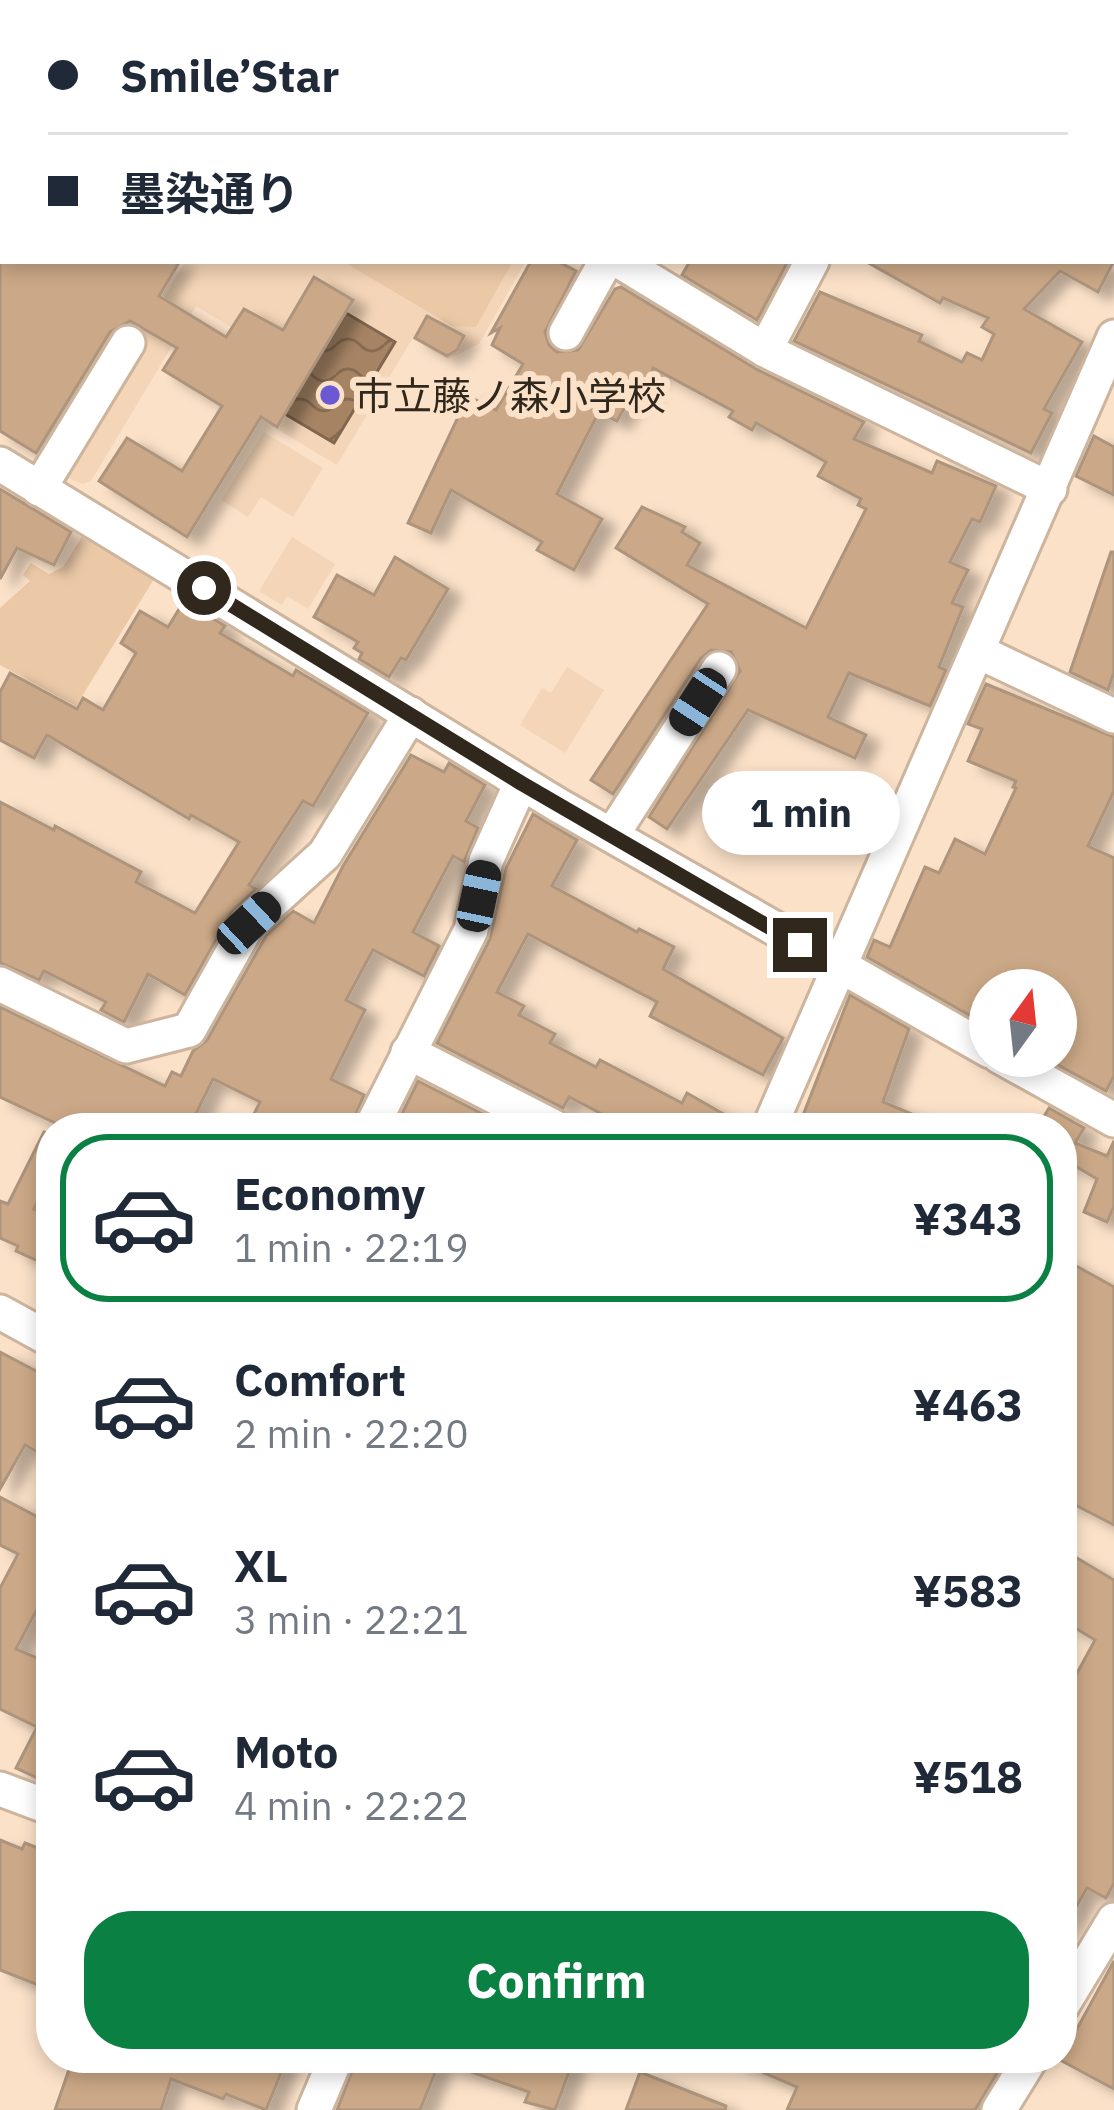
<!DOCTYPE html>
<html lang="en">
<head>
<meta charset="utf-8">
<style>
  :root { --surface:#fff; --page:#f2f2f3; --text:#1f2937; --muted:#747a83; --line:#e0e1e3; --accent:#0b8043 }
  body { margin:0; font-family:"IBM Plex Sans","Noto Sans JP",sans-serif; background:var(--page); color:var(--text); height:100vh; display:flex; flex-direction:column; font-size:45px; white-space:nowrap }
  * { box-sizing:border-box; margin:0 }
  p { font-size:39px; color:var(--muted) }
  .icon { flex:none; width:66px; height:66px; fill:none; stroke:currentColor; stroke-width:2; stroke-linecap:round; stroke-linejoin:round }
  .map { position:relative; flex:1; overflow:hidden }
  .details { position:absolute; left:36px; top:1113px; width:1041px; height:960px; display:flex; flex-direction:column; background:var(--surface); border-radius:48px; box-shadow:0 6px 18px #0003 }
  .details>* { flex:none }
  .guide { position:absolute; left:0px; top:0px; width:1116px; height:264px; box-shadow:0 6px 18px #0003; display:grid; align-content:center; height:264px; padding:0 48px; background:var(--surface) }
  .needle { width:78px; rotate:15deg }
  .fabs { position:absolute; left:969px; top:969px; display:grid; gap:24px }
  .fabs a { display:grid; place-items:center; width:108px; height:108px; border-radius:50%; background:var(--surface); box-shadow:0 6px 18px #0003; font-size:60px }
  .end { position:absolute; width:54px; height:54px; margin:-27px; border:15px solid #30271d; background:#fff; box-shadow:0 0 0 6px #fff }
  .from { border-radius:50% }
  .bubble { position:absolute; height:84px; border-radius:42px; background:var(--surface); box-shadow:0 6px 18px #0003; font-size:39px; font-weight:700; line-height:84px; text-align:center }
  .car { position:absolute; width:36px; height:72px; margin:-36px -18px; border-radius:15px; box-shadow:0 0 9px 3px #0007; background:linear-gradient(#222 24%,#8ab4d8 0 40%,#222 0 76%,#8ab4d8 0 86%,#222 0) }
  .guide b { display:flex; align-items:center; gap:42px; height:114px; font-size:45px }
  .guide b+b { border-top:3px solid var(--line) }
  .guide i { width:30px; height:30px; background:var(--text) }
  ul { padding:21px 0 0; list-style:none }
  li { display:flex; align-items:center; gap:36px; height:168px; margin:0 24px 18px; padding:0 24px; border:6px solid transparent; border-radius:48px }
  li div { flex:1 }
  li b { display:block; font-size:45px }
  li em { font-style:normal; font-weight:700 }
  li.selected { border-color:var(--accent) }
  li>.icon { width:108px; height:108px; stroke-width:1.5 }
  .cta { display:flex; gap:24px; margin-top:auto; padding:24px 48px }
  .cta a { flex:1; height:138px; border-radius:48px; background:var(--accent); color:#fff; font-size:48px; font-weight:700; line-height:138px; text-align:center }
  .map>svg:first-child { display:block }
</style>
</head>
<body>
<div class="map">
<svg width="1114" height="2110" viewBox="0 0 1114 2110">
  <defs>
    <pattern id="water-waves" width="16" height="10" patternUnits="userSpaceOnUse" patternTransform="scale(3)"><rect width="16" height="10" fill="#a58363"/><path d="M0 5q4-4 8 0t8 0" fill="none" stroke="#876b51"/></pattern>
    <filter id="shadow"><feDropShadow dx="13" dy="8" stdDeviation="6" flood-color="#0004"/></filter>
  </defs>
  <rect width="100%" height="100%" fill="#fbe1c8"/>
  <!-- built -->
  <g fill="#f4d5b7">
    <polygon points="185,261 526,261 479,344 448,359 412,339 337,465 265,422 297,367 196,306 91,481 83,484 61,475"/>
    <polygon points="264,432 323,468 293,517 261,497 248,517 221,500"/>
    <polygon points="292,537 335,564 308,609 287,596 282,605 259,591"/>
    <polygon points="567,667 604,690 565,753 520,725 542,688 551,693"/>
  </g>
  <!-- green -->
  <g fill="#ebc9a7">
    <polygon points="342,261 513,261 476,327 452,326"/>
    <polygon points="86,530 157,574 76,706 0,665 0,608 30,581 23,575 31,563 49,574 63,567"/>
  </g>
  <!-- water -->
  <polygon fill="url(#water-waves)" stroke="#82674e" stroke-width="3" points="346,313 395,342 334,443 285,414"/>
  <!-- building -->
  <g fill="#cba887" stroke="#ac947d" stroke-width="3" filter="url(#shadow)">
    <polygon points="0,261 180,261 159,296 226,337 244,309 283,330 314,277 353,300 277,427 261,417 187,537 99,481 127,438 182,471 222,406 163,370 177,348 130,321 110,332 36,453 0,431"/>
    <polygon points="531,261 557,261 576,271 545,332 549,345 557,352 578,350 615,289 621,287 756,369 864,422 854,439 932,473 937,461 996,486 980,522 972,519 950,562 968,570 952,603 963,607 939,667 946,670 930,706 849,673 828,717 866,735 855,758 748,710 667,829 649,817 740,671 731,652 711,650 701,658 613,794 591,780 708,604 616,548 642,507 685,527 682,532 700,543 687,565 806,628 866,509 858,505 861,499 818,476 826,462 756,423 752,430 729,417 733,411 653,368 643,397 633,393 617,421 599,412 557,494 602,519 574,570 537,550 542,542 451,490 431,533 408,523 468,396 496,410 523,364 492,345 500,328 491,333"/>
    <polygon points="690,261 788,261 757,320 682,275"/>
    <polygon points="865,261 1114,261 1098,292 1060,271 1024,309 1082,342 1044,409 1052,413 1031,453 794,341 820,292 922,335 919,341 962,362 967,353 982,360 994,334 982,327 988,318 943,298 940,303"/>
    <polygon points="427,316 464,336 457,350 447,356 415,338"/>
    <polygon points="1094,436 1114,447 1114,495 1076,476"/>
    <polygon points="0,489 71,532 54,565 17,548 0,579"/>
    <polygon points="1111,552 1114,552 1114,672 1108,690 1070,672"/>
    <polygon points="395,557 448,589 406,660 401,658 389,677 359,659 362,653 354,648 358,642 314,617 337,575 374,595"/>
    <polygon points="184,601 225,626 220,633 293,676 296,670 368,713 313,806 303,801 275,844 249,885 256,889 231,913 185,995 148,974 124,1022 101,1010 106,1002 44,971 39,980 0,963 0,802 54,830 55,826 141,872 136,882 195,913 239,842 191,815 189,819 47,735 34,758 0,740 0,692 10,673 77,709 83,698 103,710 136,653 121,643 140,611 168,627"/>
    <polygon points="986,684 1114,737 1114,791 1088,846 1114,858 1114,1076 1106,1091 1056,1064 1056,990 990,990 990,1027 867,957 874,940 890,947 925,867 939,873 955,839 985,854 1016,788 1013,787 1016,781 968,761 982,729 968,724"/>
    <polygon points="411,755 444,772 449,763 485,785 466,821 478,828 464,862 453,856 413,932 439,946 424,976 373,950 346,1000 365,1010 331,1079 364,1095 350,1128 247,1128 260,1102 213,1079 189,1128 66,1128 0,1097 0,1007 165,1086 172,1072 181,1076 193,1051 207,1040 266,936 293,911 314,923 343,866"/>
    <polygon points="533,814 577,840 552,886 637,932 639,929 674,947 663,969 783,1038 763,1075 650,1016 657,1002 528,934 497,992 524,1006 519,1015 555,1034 550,1043 596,1067 600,1060 682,1103 687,1093 748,1128 629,1128 569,1097 563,1108 437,1043 490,939 506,868"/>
    <polygon points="850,995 909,1029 883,1102 945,1128 798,1128"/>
    <polygon points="418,1081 510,1128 395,1128"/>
    <polygon points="1049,1108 1084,1128 1075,1143 1107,1156 1114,1141 1114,1206 1107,1222 1084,1212 1097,1179 1065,1160 1062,1165 1062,1128 1037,1128"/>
    <polygon points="44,1132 51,1135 51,1173 34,1209 51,1217 51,1267 16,1251 18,1246 0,1238 0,1201 8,1204"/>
    <polygon points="1062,1258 1114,1287 1114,1525 1062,1498"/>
    <polygon points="0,1352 51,1379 51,1431 39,1453 25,1445 0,1489"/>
    <polygon points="0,1497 51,1524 51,1583 16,1649 51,1664 51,1762 42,1780 16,1768 37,1727 0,1709 0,1588 18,1554 0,1545"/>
    <polygon points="1072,1555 1114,1580 1114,1883 1106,1898 1087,1888 1062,1932 1062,1701 1095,1640 1062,1620 1062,1572"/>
    <polygon points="0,1840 22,1849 25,1843 51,1853 51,1990 0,1970"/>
    <polygon points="1114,1961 1114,2089 1060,2060"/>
    <polygon points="73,2058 287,2058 266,2110 226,2094 223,2099 171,2079 161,2110 55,2110"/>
    <polygon points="357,2058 441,2058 420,2110 337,2110"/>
    <polygon points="443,2058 574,2058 555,2110 525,2102 529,2092 442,2062"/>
    <polygon points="729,2058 1006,2058 975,2110 787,2110 797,2087"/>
    <polygon points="640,2072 726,2106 725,2110 626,2110"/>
  </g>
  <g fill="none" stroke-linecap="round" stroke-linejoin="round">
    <defs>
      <g id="street">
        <polyline points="741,3 743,0"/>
        <polyline points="934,3 936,0"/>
        <polyline points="619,261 765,350 1050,489"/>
        <polyline points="566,333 606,261"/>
        <polyline points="765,350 812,261"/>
        <polyline points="0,464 558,805 990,1051"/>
        <polyline points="39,489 128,343"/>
        <polyline points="977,651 1114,716"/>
        <polyline points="612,835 719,669"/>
        <polyline points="0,984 126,1046 189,1030 249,923 325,854 411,714"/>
        <polyline points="408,1052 556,1128"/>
        <polyline points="999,1056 1114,1120"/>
        <polyline points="371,1128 471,930 486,861 521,783"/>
        <polyline points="769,1128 1114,337"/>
        <polyline points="0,1312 51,1340"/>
        <polyline points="0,1789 51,1808"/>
        <polyline points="1062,2006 1114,1920"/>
        <polyline points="314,2110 336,2058"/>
        <polyline points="999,2110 1031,2058"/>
      </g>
      <g id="secondary">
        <polyline points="983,0 989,3"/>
        <polyline points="1113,65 1114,66"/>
      </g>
    </defs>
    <!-- street casing -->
    <use href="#street" stroke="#cdb49d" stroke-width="39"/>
    <!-- secondary casing -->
    <use href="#secondary" stroke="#cdb49d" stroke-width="51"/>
    <!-- street -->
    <use href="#street" stroke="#fff" stroke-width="33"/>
    <!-- secondary -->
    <use href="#secondary" stroke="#fff" stroke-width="45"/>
  </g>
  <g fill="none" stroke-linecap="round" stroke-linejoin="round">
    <!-- route -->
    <polyline stroke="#30271d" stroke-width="15" points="204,588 521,783 800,945"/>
  </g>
  <!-- markers -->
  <circle fill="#6b59d3" stroke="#fbe1c8" stroke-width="4.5" cx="330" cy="395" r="12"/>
  <g text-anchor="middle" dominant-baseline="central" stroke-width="12" stroke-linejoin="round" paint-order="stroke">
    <!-- poi labels -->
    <g font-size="39" fill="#30271d" stroke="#fbe1c8" text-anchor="start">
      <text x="354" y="395">市立藤ノ森小学校</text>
    </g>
  </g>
</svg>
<div class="fabs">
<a><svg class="needle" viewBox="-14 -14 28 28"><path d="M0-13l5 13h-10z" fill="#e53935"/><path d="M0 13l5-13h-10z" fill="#747a83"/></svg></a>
</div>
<i class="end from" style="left:204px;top:588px"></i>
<i class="end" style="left:800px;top:945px"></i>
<div class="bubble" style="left:702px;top:771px;width:198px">1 min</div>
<i class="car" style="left:698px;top:702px;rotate:213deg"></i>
<i class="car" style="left:479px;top:896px;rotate:12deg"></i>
<i class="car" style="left:249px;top:923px;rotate:47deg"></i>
<div class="guide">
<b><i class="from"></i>Smile’Star</b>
<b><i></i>墨染通り</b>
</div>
<section class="details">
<ul>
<li class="selected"><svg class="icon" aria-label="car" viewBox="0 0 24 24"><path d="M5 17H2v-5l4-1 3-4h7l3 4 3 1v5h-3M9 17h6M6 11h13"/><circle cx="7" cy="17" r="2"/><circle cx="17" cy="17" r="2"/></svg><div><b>Economy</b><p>1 min · 22:19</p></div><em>¥343</em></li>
<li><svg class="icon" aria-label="car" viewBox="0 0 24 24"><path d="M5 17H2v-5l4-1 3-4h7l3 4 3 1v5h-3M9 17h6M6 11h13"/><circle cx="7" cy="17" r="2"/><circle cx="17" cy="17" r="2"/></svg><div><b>Comfort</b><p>2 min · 22:20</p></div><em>¥463</em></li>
<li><svg class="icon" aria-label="car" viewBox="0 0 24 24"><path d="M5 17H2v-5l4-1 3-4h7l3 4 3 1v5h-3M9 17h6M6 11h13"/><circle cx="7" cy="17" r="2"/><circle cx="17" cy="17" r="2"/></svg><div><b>XL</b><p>3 min · 22:21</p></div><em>¥583</em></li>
<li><svg class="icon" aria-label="car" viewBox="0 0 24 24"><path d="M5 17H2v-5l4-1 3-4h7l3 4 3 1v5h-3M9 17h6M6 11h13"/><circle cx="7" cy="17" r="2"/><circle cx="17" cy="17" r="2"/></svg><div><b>Moto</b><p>4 min · 22:22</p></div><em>¥518</em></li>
</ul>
<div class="cta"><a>Confirm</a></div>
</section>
</div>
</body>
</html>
